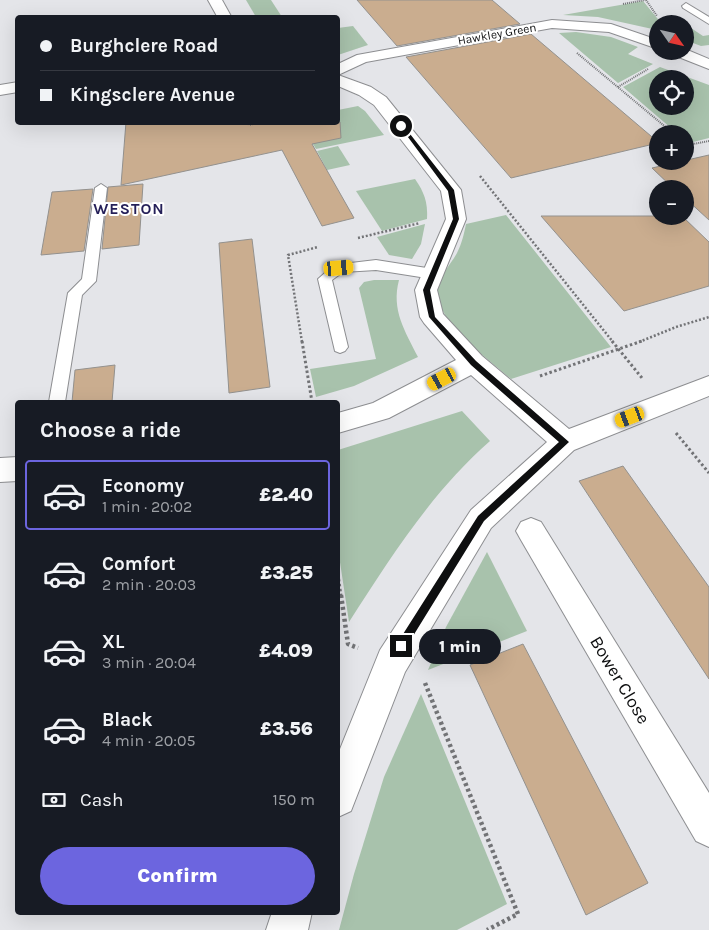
<!DOCTYPE html>
<html lang="en">
<head>
<meta charset="utf-8">
<style>
  :root { --surface:#171b24; --page:#20242c; --text:#f1f3f6; --muted:#9ea1a6; --line:#363941; --accent:#6c65df }
  body { margin:0; font-family:Karla,sans-serif; background:var(--page); color:var(--text); height:100vh; display:flex; flex-direction:column; font-size:19px; white-space:nowrap }
  * { box-sizing:border-box; margin:0 }
  p { font-size:16px; color:var(--muted) }
  .icon { flex:none; width:28px; height:28px; fill:none; stroke:currentColor; stroke-width:2; stroke-linecap:round; stroke-linejoin:round }
  .map { position:relative; flex:1; overflow:hidden }
  .sheet { position:absolute; left:15px; top:400px; width:325px; height:515px; display:flex; flex-direction:column; background:var(--surface); border-radius:5px; box-shadow:0 5px 20px #0002 }
  .sheet>* { flex:none }
  .banner { position:absolute; left:15px; top:15px; width:325px; height:110px; border-radius:5px; box-shadow:0 5px 20px #0002; display:grid; align-content:center; height:110px; padding:0 25px; background:var(--surface) }
  .needle { width:32px; rotate:124deg }
  .controls { position:absolute; left:649px; top:15px; display:grid; gap:10px }
  .controls a { display:grid; place-items:center; width:45px; height:45px; border-radius:50%; background:var(--surface); box-shadow:0 5px 20px #0002; font-size:25px }
  .end { position:absolute; width:22px; height:22px; margin:-11px; border:6px solid #0e0f10; background:#fff; box-shadow:0 0 0 2px #fff }
  .from { border-radius:50% }
  .bubble { position:absolute; height:35px; border-radius:18px; background:var(--surface); box-shadow:0 5px 20px #0002; font-size:16px; font-weight:800; line-height:35px; text-align:center }
  .car { position:absolute; width:15px; height:30px; margin:-15px -8px; border-radius:6px; box-shadow:0 0 4px 1px #0007; background:linear-gradient(#f5c518 24%,#345 0 40%,#f5c518 0 76%,#345 0 86%,#f5c518 0) }
  .banner b { display:flex; align-items:center; gap:18px; height:48px; font-size:19px }
  .banner b+b { border-top:1px solid var(--line) }
  .banner i { width:12px; height:12px; background:var(--text) }
  ul { padding:0; list-style:none }
  li { display:flex; align-items:center; gap:15px; height:70px; margin:0 10px 8px; padding:0 15px; border:2px solid transparent; border-radius:5px }
  li div { flex:1 }
  li b { display:block; font-size:19px }
  li em { font-style:normal; font-weight:800 }
  li.current { border-color:var(--accent) }
  li>.icon { width:45px; height:45px; stroke-width:1.5 }
  h2 { padding:0 25px; font-size:22px; line-height:60px }
  .pay { display:flex; align-items:center; gap:12px; height:55px; padding:0 25px; font-size:19px }
  .pay p { margin-inline-start:auto }
  .cta { display:flex; gap:10px; margin-top:auto; padding:10px 25px }
  .cta a { flex:1; height:58px; border-radius:30px; background:var(--accent); color:#fff; font-size:20px; font-weight:800; line-height:58px; text-align:center }
  .map>svg:first-child { display:block }
</style>
</head>
<body>
<div class="map">
<svg width="709" height="930" viewBox="0 0 709 930">
  <rect width="100%" height="100%" fill="#e4e5e9"/>
  <!-- green -->
  <g fill="#a8c2ac" fill-rule="evenodd">
    <polygon points="246,0 271,0 282,17 256,17"/>
    <polygon points="643,1 662,24 658,24 657,30 598,17 563,15"/>
    <polygon points="685,24 703,36 709,35 709,45 701,46 685,40"/>
    <polygon points="353,26 368,45 338,55 338,28"/>
    <polygon points="576,32 611,37 638,47 628,54 653,64 618,83 559,33"/>
    <path d="M 660,67 L 709,85 L 709,138 L 689,143 L 685,140 L 685,134 L 678,134 L 623,87 ZM 658,79 L 685,79 L 685,106 L 658,106 Z"/>
    <polygon points="358,106 365,111 384,135 316,149 300,123 338,122 338,110"/>
    <polygon points="338,146 350,165 327,170 317,151"/>
    <path d="M 415,179 C 424,192 428,202 427,219 L 382,231 L 356,191 Z"/>
    <path d="M 506,215 L 611,347 L 511,379 C 489,359 431,319 438,286 C 441,274 451,264 457,253 C 462,243 464,234 466,224 Z"/>
    <polygon points="425,224 421,244 412,259 389,255 377,237"/>
    <path d="M 374,280 L 399,280 C 391,310 405,331 418,357 L 354,386 L 316,397 L 310,369 L 376,359 L 359,288 L 364,282 Z"/>
    <path d="M 462,411 L 490,441 C 431,493 391,557 349,622 L 338,549 L 338,450 Z"/>
    <polygon points="487,552 527,631 428,670 446,627"/>
    <polygon points="421,694 507,904 457,930 339,930 354,874 384,777"/>
  </g>
  <!-- building -->
  <g fill="#caad8f" stroke="#93918e">
    <polygon points="357,0 492,0 520,24 397,46"/>
    <polygon points="531,34 658,142 658,143 511,178 406,57"/>
    <polygon points="126,122 340,122 341,138 312,144 354,218 322,226 282,150 121,185"/>
    <polygon points="709,155 709,220 685,198 685,189 674,189 652,168"/>
    <polygon points="143,184 139,245 102,249 108,187"/>
    <polygon points="93,189 84,251 41,255 52,192"/>
    <polygon points="541,216 682,216 709,242 709,286 624,311"/>
    <polygon points="252,239 270,387 229,393 219,243"/>
    <polygon points="115,365 112,402 72,402 75,370"/>
    <polygon points="623,466 709,587 709,679 579,481"/>
    <polygon points="523,644 648,883 586,915 470,665"/>
  </g>
  <g fill="none" stroke-linecap="round" stroke-linejoin="round">
    <defs>
      <g id="lane">
        <polygon points="686,3 709,17 709,24 683,8 682,6"/>
        <polygon points="101,184 107,188 96,281 82,295 65,402 49,402 68,293 82,279 95,188"/>
        <polygon points="376,260 433,269 438,271 440,274 438,277 433,279 376,270 343,272 332,280 348,347 345,351 340,353 335,351 318,279 334,265"/>
      </g>
      <g id="street">
        <polygon points="208,0 222,0 232,18 218,18"/>
        <polygon points="552,20 611,24 658,40 658,49 609,32 552,28 366,62 338,75 338,64 357,55"/>
        <polygon points="685,49 709,59 709,69 671,54 669,51 685,51"/>
        <polygon points="338,75 371,87 386,97 461,190 466,219 437,290 443,314 482,356 569,429 709,376 709,396 574,450 491,528 405,672 351,811 338,817 338,754 380,650 471,510 547,442 471,375 389,418 338,433 338,413 373,403 456,360 424,323 420,317 415,290 446,219 441,191 374,105 359,95 338,86"/>
        <polygon points="18,82 18,92 0,95 0,85"/>
        <polygon points="18,457 18,481 0,482 0,458"/>
        <polygon points="531,518 541,522 709,793 709,847 696,841 521,540 516,531 521,522"/>
        <polygon points="272,912 312,912 308,930 266,930"/>
      </g>
    </defs>
    <!-- lane casing -->
    <use href="#lane" stroke="#8d8e91" stroke-width="2"/>
    <!-- street casing -->
    <use href="#street" stroke="#8d8e91" stroke-width="2"/>
    <!-- path-far3 -->
    <g stroke="#727376" stroke-width="2" stroke-dasharray="1 1" stroke-linecap="butt">
      <polyline points="646,0 657,16"/>
      <polyline points="623,4 645,0"/>
      <polyline points="577,53 674,134"/>
      <polyline points="618,87 648,69"/>
      <polyline points="248,122 249,125 261,122"/>
      <polyline points="685,143 688,145 709,141"/>
    </g>
    <!-- path-far2 -->
    <g stroke="#727376" stroke-width="2.5" stroke-dasharray="2 2" stroke-linecap="butt">
      <polyline points="480,176 613,342"/>
      <polyline points="358,238 420,223"/>
      <polyline points="302,342 288,255 318,247"/>
      <polyline points="639,342 676,327 709,317"/>
    </g>
    <!-- path-far1 -->
    <g stroke="#727376" stroke-width="3" stroke-dasharray="2.5 2.5" stroke-linecap="butt">
      <polyline points="302,341 312,402"/>
      <polyline points="612,341 642,378"/>
      <polyline points="540,376 642,341"/>
      <polyline points="676,433 709,473"/>
      <polyline points="338,574 341,596"/>
    </g>
    <!-- path -->
    <g stroke="#727376" stroke-width="4.5" stroke-dasharray="3 3" stroke-linecap="butt">
      <polyline points="341,595 348,644 358,648"/>
      <polyline points="425,683 518,914 487,930"/>
    </g>
    <!-- lane -->
    <use href="#lane" fill="#fff" fill-rule="evenodd"/>
    <!-- street -->
    <use href="#street" fill="#fff" fill-rule="evenodd"/>
  </g>
  <!-- route -->
  <polygon fill="#0e0f10" points="399,125 403,125 454,190 459,219 430,290 435,317 476,361 569,442 484,521 405,649 401,650 397,646 398,642 478,516 559,442 471,365 429,317 423,290 453,219 448,191"/>
  <g text-anchor="middle" dominant-baseline="central" stroke-width="4" stroke-linejoin="round" paint-order="stroke">
    <!-- far-street labels -->
    <g font-size="12" fill="#0e0f10" stroke="#fff">
      <text transform="translate(497 34) rotate(-10)">Hawkley Green</text>
    </g>
    <!-- far-district labels -->
    <g font-size="16" font-weight="bold" letter-spacing="1" fill="#241f58" stroke="#fff">
      <text x="129" y="208">WESTON</text>
    </g>
    <!-- near-street labels -->
    <g font-size="18" fill="#0e0f10" stroke="#fff">
      <text transform="translate(620 680) rotate(59)">Bower Close</text>
    </g>
  </g>
</svg>
<div class="controls">
<a><svg class="needle" viewBox="-14 -14 28 28"><path d="M0-13l5 13h-10z" fill="#e53935"/><path d="M0 13l5-13h-10z" fill="#9ea1a6"/></svg></a>
<a><svg class="icon" aria-label="locate" viewBox="0 0 24 24"><circle cx="12" cy="12" r="6"/><path d="M12 2v4M12 18v4M2 12h4M18 12h4"/></svg></a>
<a>+</a>
<a>−</a>
</div>
<i class="end from" style="left:401px;top:126px"></i>
<i class="end" style="left:401px;top:646px"></i>
<div class="bubble" style="left:419px;top:629px;width:82px">1 min</div>
<i class="car" style="left:339px;top:268px;rotate:85deg"></i>
<i class="car" style="left:442px;top:379px;rotate:242deg"></i>
<i class="car" style="left:630px;top:417px;rotate:249deg"></i>
<div class="banner">
<b><i class="from"></i>Burghclere Road</b>
<b><i></i>Kingsclere Avenue</b>
</div>
<section class="sheet">
<h2>Choose a ride</h2>
<ul>
<li class="current"><svg class="icon" aria-label="car" viewBox="0 0 24 24"><path d="M5 17H2v-5l4-1 3-4h7l3 4 3 1v5h-3M9 17h6M6 11h13"/><circle cx="7" cy="17" r="2"/><circle cx="17" cy="17" r="2"/></svg><div><b>Economy</b><p>1 min · 20:02</p></div><em>£2.40</em></li>
<li><svg class="icon" aria-label="car" viewBox="0 0 24 24"><path d="M5 17H2v-5l4-1 3-4h7l3 4 3 1v5h-3M9 17h6M6 11h13"/><circle cx="7" cy="17" r="2"/><circle cx="17" cy="17" r="2"/></svg><div><b>Comfort</b><p>2 min · 20:03</p></div><em>£3.25</em></li>
<li><svg class="icon" aria-label="car" viewBox="0 0 24 24"><path d="M5 17H2v-5l4-1 3-4h7l3 4 3 1v5h-3M9 17h6M6 11h13"/><circle cx="7" cy="17" r="2"/><circle cx="17" cy="17" r="2"/></svg><div><b>XL</b><p>3 min · 20:04</p></div><em>£4.09</em></li>
<li><svg class="icon" aria-label="car" viewBox="0 0 24 24"><path d="M5 17H2v-5l4-1 3-4h7l3 4 3 1v5h-3M9 17h6M6 11h13"/><circle cx="7" cy="17" r="2"/><circle cx="17" cy="17" r="2"/></svg><div><b>Black</b><p>4 min · 20:05</p></div><em>£3.56</em></li>
</ul>
<div class="pay"><svg class="icon" aria-label="cash" viewBox="0 0 24 24"><path d="M3 7h18v10H3z"/><circle cx="12" cy="12" r="2"/></svg>Cash<p>150 m</p></div>
<div class="cta"><a>Confirm</a></div>
</section>
</div>
</body>
</html>
